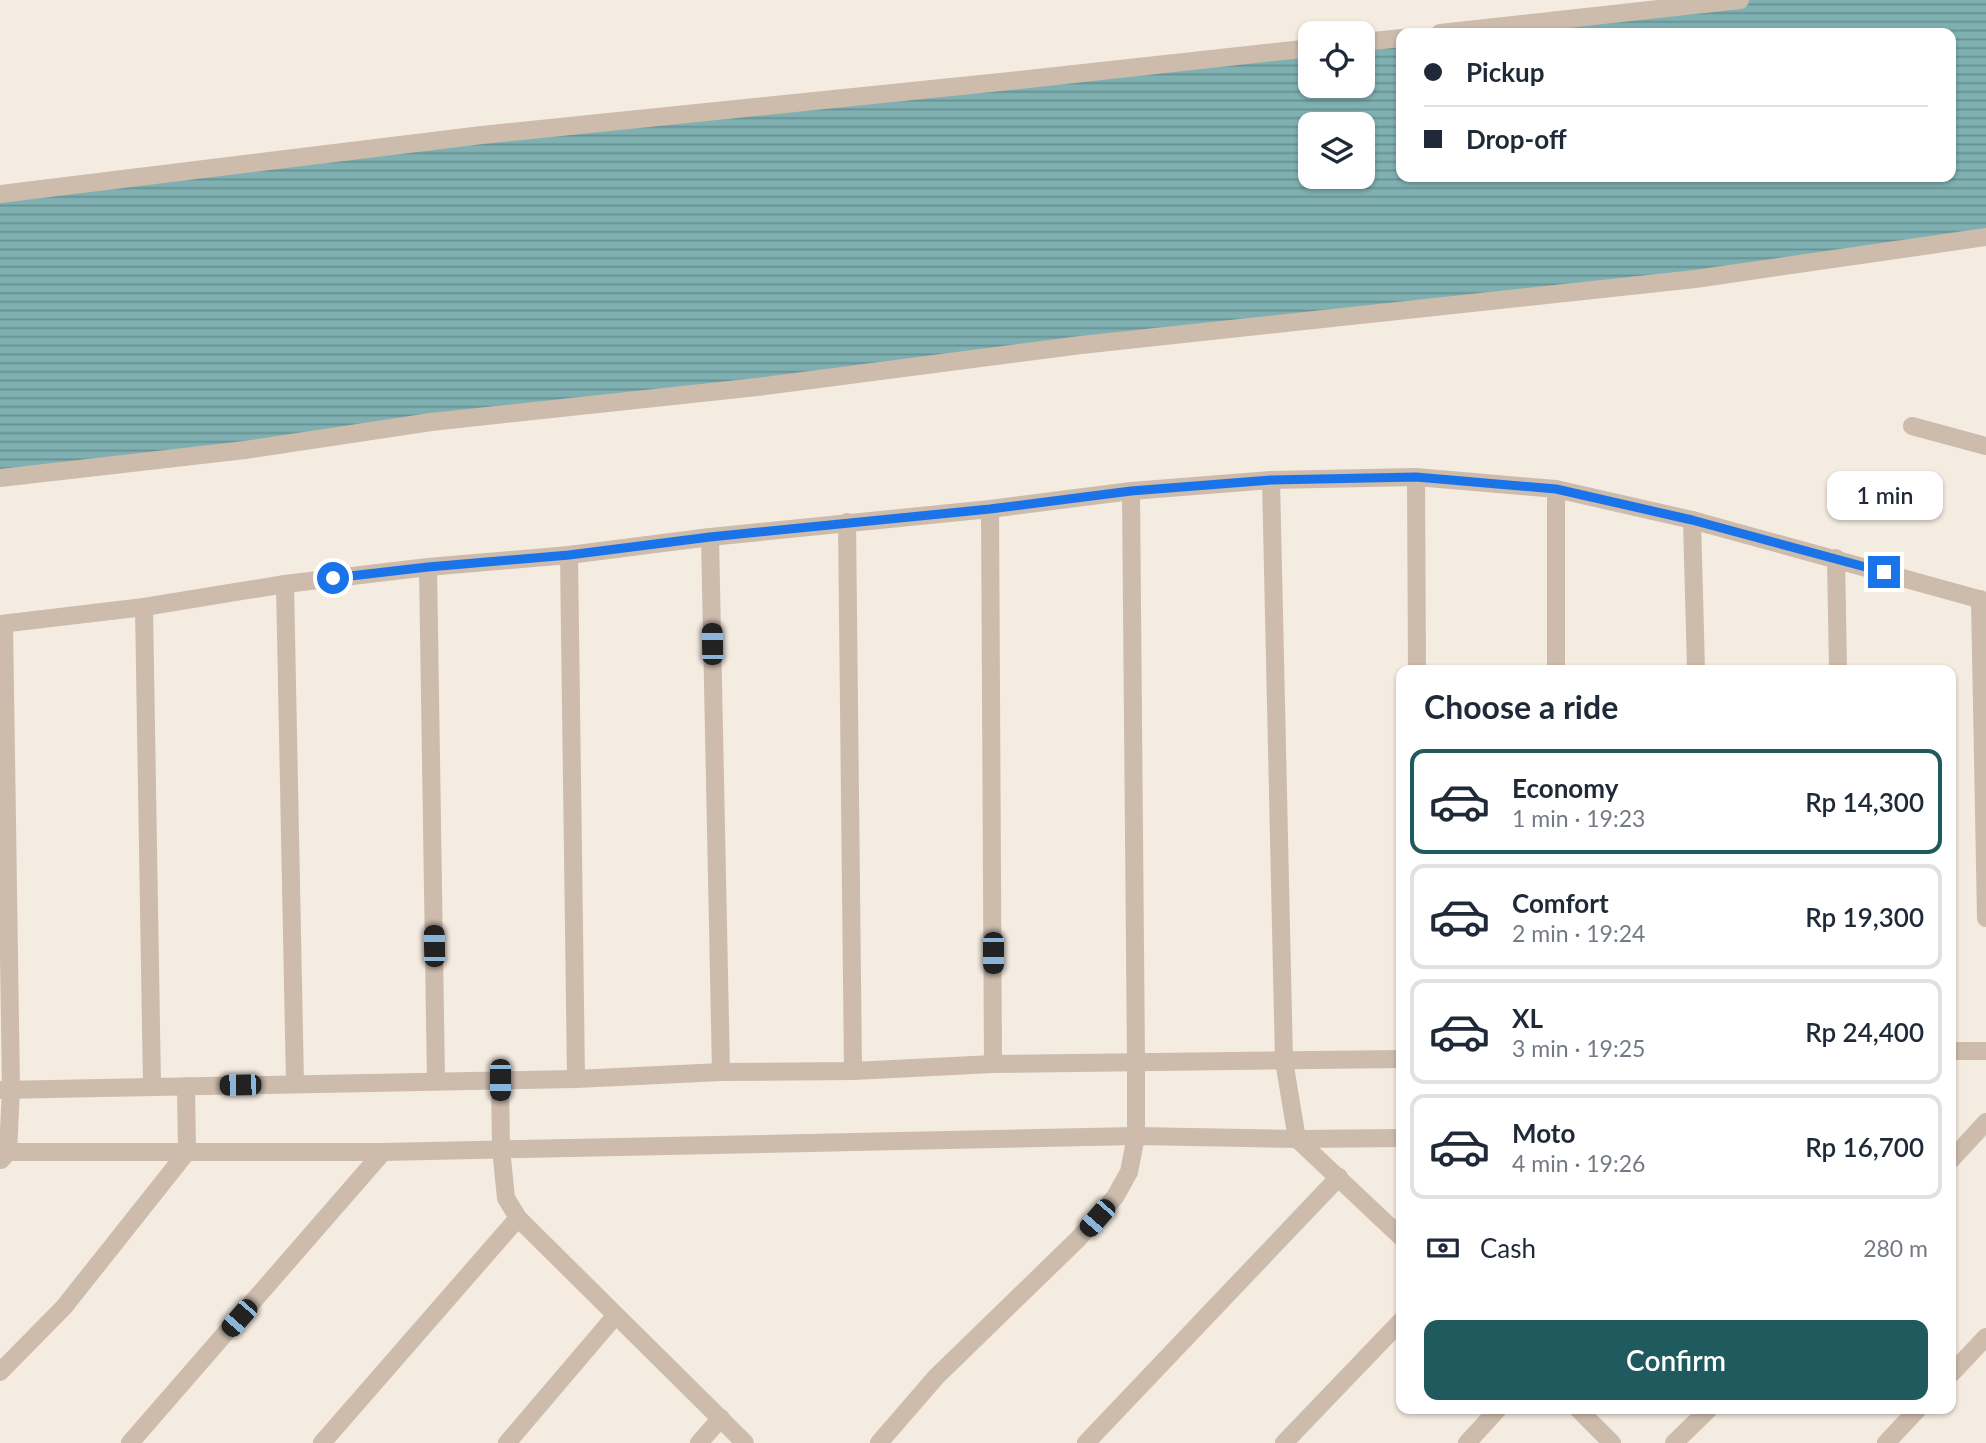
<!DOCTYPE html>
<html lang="en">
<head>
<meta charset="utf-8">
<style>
  :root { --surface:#fff; --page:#f6f6f7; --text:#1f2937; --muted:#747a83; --line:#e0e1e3; --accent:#1f5a5e }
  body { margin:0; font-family:Lato,sans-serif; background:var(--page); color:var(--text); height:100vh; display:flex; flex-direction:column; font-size:26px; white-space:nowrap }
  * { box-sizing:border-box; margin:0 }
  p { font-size:23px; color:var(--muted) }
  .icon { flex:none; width:38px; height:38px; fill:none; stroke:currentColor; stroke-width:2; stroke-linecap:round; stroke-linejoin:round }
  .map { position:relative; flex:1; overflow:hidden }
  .drawer { position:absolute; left:1396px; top:665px; width:560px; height:749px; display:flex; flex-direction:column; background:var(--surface); border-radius:14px; box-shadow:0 2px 5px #0004 }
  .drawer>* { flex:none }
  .banner { position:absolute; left:1396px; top:28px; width:560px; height:154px; border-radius:14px; box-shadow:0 2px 5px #0004; display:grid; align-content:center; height:154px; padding:0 28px; background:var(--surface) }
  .buttons { position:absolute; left:1298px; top:21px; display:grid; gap:14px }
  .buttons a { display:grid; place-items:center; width:77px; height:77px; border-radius:14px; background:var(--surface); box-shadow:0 2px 5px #0004; font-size:35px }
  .end { position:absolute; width:32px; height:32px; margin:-16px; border:9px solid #1a73e8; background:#fff; box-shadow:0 0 0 4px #fff }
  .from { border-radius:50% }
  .bubble { position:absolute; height:49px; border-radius:14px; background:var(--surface); box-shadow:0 2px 5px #0004; font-size:23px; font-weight:600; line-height:49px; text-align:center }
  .car { position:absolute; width:21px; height:42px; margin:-21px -10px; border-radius:9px; box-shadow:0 0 5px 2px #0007; background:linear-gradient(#222 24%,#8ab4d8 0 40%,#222 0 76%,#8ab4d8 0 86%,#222 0) }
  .banner b { display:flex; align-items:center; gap:24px; height:66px; font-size:26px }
  .banner b+b { border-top:2px solid var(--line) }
  .banner i { width:18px; height:18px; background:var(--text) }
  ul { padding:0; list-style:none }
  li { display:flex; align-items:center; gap:21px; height:105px; margin:0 14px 10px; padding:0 14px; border:4px solid var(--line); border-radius:14px }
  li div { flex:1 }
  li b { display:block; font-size:26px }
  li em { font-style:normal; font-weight:600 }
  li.current { border-color:var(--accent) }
  li>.icon { width:63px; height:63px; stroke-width:1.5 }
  h2 { padding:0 28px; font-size:32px; line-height:84px }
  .pay { display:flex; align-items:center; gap:18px; height:77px; padding:0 28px; font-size:26px }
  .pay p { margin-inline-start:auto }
  .button { display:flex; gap:14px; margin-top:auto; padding:14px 28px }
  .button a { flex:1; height:80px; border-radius:14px; background:var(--accent); color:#fff; font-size:28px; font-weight:600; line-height:80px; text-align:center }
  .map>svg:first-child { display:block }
</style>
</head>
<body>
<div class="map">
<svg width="1986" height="1443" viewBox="0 0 1986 1443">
  <defs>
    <pattern id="water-rules" width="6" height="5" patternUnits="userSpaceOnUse" patternTransform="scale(1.75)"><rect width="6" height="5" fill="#7fb0b2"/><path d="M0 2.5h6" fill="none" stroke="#699091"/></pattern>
  </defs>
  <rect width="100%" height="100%" fill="#f4ebe1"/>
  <!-- water -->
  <path fill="url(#water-rules)" fill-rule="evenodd" d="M 1740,0 L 1986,0 L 1986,237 L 0,476 L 0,194 L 1311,48 L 1311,86 L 1363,86 L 1363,42 L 1402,38 L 1402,177 L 1951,177 L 1951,33 L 1440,33 ZM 1311,124 L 1363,124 L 1363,177 L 1311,177 Z"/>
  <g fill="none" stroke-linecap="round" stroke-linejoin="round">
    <!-- street -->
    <g stroke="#cdbbac" stroke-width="18">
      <polyline points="1440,33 1740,0"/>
      <polyline points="1363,42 1402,38"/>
      <polyline points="0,194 482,135 1010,81 1311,48"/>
      <polyline points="1912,426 1986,446"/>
      <polyline points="1416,477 1417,670"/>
      <polyline points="0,478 245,450 431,422 757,387 1081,345 1695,279 1986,237"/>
      <polyline points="1271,480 1284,1061 1297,1139 1402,1238"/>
      <polyline points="1556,489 1556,670"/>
      <polyline points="990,509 993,1064"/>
      <polyline points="1692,520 1696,670"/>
      <polyline points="847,522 853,1071"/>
      <polyline points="710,537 721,1072"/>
      <polyline points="569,555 576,1079"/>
      <polyline points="1836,558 1838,670"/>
      <polyline points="428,567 436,1081"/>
      <polyline points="285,584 295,1084"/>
      <polyline points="1980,599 1986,918"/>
      <polyline points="144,607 152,1086"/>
      <polyline points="0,624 144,607 285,584 428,567 569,555 710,537 990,509 1131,491 1271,480 1416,477 1556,489 1692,520 1986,601"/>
      <polyline points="1951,1051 1986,1051"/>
      <polyline points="500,1080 501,1149 506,1198 518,1218 745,1443"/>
      <polyline points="0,1090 576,1079 721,1072 853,1071 993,1064 1402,1059"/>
      <polyline points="0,1152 383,1152 1136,1136 1297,1139 1402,1138"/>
      <polyline points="1,1160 8,1152 11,1089 4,624"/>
      <polyline points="1951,1160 1986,1122"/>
      <polyline points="0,1372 64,1307 187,1152 186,1086"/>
      <polyline points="1951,1374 1986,1337"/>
      <polyline points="1578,1409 1612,1443"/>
      <polyline points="130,1443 383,1152"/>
      <polyline points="322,1443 518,1218"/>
      <polyline points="507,1443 616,1315"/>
      <polyline points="699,1443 721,1418"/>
      <polyline points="879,1443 936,1377 1078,1239 1115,1197 1129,1172 1136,1136 1136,1064 1131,491"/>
      <polyline points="1086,1443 1339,1177"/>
      <polyline points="1284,1443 1402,1320"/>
      <polyline points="1467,1443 1498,1409"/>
      <polyline points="1674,1443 1709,1409"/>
      <polyline points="1886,1443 1918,1409"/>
    </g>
  </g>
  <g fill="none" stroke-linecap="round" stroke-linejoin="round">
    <!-- route -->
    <polyline stroke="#1a73e8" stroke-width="9" points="333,578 428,567 569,555 710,537 990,509 1131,491 1271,480 1416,477 1556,489 1692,520 1884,572"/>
  </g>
</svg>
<div class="buttons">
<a><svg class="icon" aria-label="locate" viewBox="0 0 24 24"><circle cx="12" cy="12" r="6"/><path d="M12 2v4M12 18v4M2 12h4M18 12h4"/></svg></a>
<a><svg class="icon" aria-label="layers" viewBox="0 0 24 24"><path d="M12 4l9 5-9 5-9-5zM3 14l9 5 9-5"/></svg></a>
</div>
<i class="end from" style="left:333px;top:578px"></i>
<i class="end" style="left:1884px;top:572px"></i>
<div class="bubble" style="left:1827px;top:471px;width:116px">1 min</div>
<i class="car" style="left:712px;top:644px;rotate:359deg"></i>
<i class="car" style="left:434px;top:946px;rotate:359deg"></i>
<i class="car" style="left:993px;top:953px;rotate:180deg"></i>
<i class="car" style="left:500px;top:1080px;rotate:180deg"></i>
<i class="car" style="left:240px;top:1085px;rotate:269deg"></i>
<i class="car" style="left:1097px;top:1218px;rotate:221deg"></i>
<i class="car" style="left:239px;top:1318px;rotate:221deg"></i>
<div class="banner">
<b><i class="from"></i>Pickup</b>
<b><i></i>Drop-off</b>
</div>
<section class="drawer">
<h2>Choose a ride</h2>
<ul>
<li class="current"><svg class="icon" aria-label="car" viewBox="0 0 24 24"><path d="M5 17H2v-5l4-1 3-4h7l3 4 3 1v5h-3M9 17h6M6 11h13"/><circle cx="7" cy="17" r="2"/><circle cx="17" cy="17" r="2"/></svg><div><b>Economy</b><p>1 min · 19:23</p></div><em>Rp 14,300</em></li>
<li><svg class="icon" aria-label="car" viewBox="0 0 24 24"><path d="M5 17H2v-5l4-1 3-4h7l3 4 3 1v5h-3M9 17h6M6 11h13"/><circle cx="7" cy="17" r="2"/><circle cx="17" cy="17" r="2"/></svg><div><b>Comfort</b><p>2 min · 19:24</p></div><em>Rp 19,300</em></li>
<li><svg class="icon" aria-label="car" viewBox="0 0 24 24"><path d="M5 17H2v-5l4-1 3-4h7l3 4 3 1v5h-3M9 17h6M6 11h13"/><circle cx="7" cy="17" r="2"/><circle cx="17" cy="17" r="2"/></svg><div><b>XL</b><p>3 min · 19:25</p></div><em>Rp 24,400</em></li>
<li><svg class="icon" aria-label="car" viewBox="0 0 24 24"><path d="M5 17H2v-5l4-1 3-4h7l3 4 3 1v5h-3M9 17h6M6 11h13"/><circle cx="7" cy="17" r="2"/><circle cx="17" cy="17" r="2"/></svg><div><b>Moto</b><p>4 min · 19:26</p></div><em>Rp 16,700</em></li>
</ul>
<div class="pay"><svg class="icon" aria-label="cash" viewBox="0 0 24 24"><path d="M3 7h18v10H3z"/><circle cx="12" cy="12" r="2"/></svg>Cash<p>280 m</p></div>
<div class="button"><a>Confirm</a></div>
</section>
</div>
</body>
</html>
